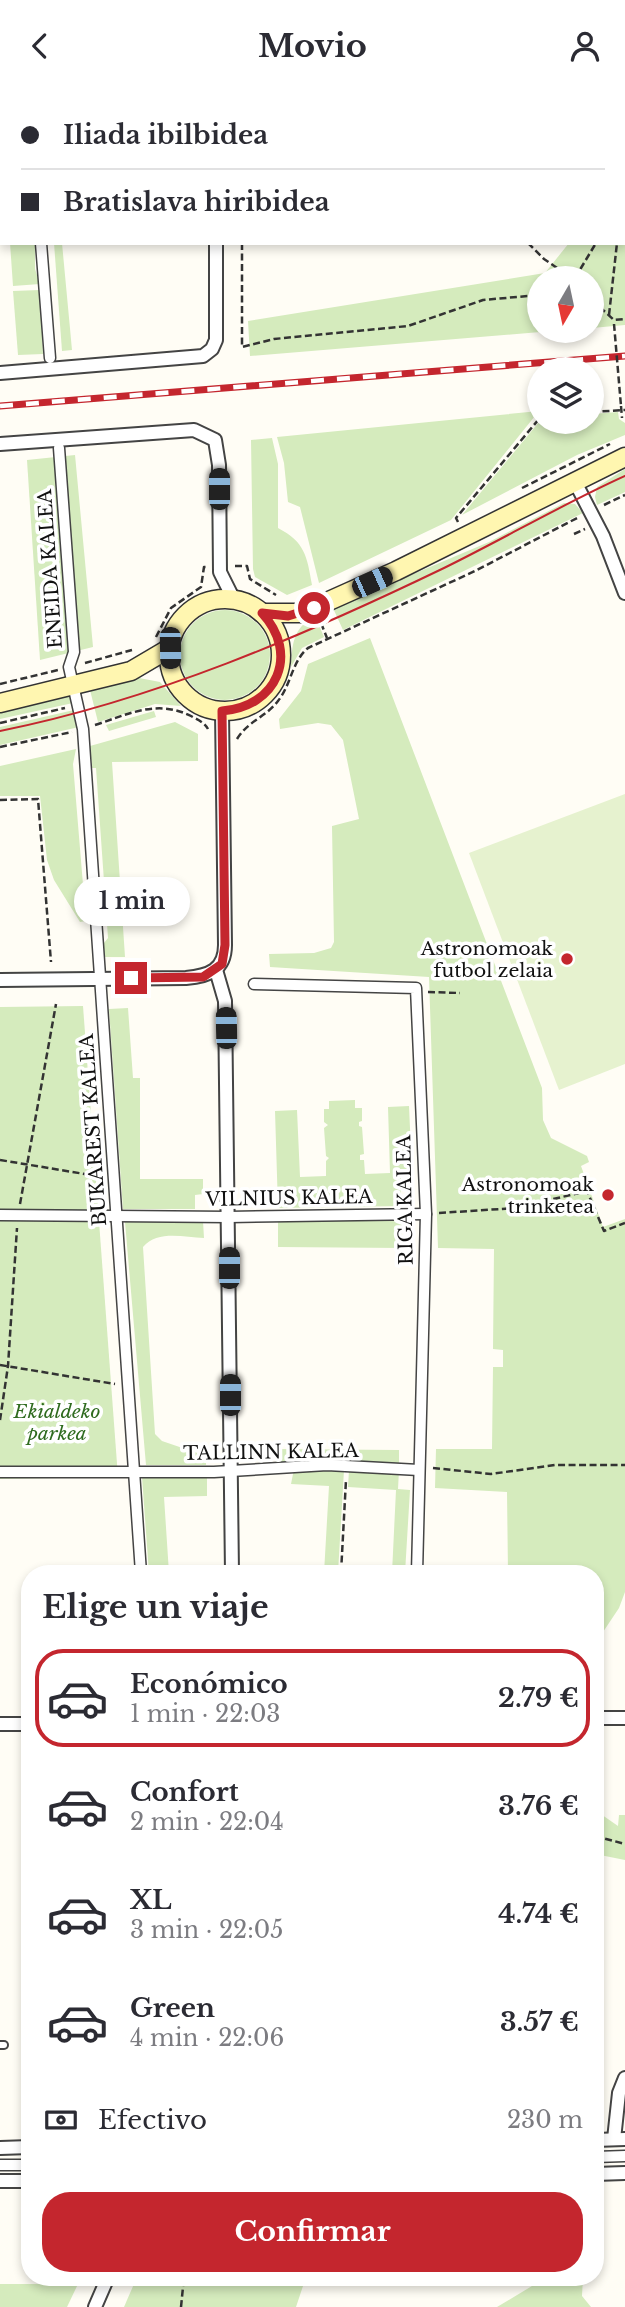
<!DOCTYPE html>
<html lang="es">
<head>
<meta charset="utf-8">
<style>
  :root { --surface:#fff; --page:#f2f2f3; --text:#2b2b33; --muted:#7c7c81; --line:#e1e1e2; --accent:#c4262e }
  body { margin:0; font-family:"Libre Baskerville",serif; background:var(--page); color:var(--text); height:100vh; display:flex; flex-direction:column; font-size:26px; white-space:nowrap }
  * { box-sizing:border-box; margin:0 }
  p { font-size:23px; color:var(--muted) }
  .icon { flex:none; width:38px; height:38px; fill:none; stroke:currentColor; stroke-width:2; stroke-linecap:round; stroke-linejoin:round }
  .map { position:relative; flex:1; overflow:hidden }
  .details { position:absolute; left:21px; top:1474px; width:583px; height:721px; display:flex; flex-direction:column; background:var(--surface); border-radius:28px; box-shadow:0 4px 10px #0003 }
  .details>* { flex:none }
  .guide { position:absolute; left:0px; top:0px; width:626px; height:154px; box-shadow:0 4px 10px #0003; display:grid; align-content:center; height:154px; padding:0 21px; background:var(--surface) }
  .needle { width:46px; rotate:189deg }
  .tools { position:absolute; left:527px; top:175px; display:grid; gap:14px }
  .tools a { display:grid; place-items:center; width:77px; height:77px; border-radius:50%; background:var(--surface); box-shadow:0 4px 10px #0003; font-size:35px }
  .end { position:absolute; width:32px; height:32px; margin:-16px; border:9px solid #c4262e; background:#fff; box-shadow:0 0 0 4px #fff }
  .from { border-radius:50% }
  .bubble { position:absolute; height:49px; border-radius:24px; background:var(--surface); box-shadow:0 4px 10px #0003; font-size:23px; font-weight:800; line-height:49px; text-align:center }
  .car { position:absolute; width:21px; height:42px; margin:-21px -10px; border-radius:9px; box-shadow:0 0 5px 2px #0007; background:linear-gradient(#222 24%,#8ab4d8 0 40%,#222 0 76%,#8ab4d8 0 86%,#222 0) }
  .guide b { display:flex; align-items:center; gap:24px; height:66px; font-size:26px }
  .guide b+b { border-top:2px solid var(--line) }
  .guide i { width:18px; height:18px; background:var(--text) }
  ul { padding:0; list-style:none }
  li { display:flex; align-items:center; gap:21px; height:98px; margin:0 14px 10px; padding:0 7px; border:4px solid transparent; border-radius:28px }
  li div { flex:1 }
  li b { display:block; font-size:26px }
  li em { font-style:normal; font-weight:800 }
  li.current { border-color:var(--accent) }
  li>.icon { width:63px; height:63px; stroke-width:1.5 }
  h2 { padding:0 21px; font-size:32px; line-height:84px }
  .pay { display:flex; align-items:center; gap:18px; height:77px; padding:0 21px; font-size:26px }
  .pay p { margin-inline-start:auto }
  .cta { display:flex; gap:14px; margin-top:auto; padding:14px 21px }
  .cta a { flex:1; height:80px; border-radius:28px; background:var(--accent); color:#fff; font-size:28px; font-weight:800; line-height:80px; text-align:center }
  header { display:flex; justify-content:space-between; align-items:center; height:91px; padding:0 21px; background:var(--surface); font-size:32px; font-weight:800 }
  .map>svg:first-child { display:block }
</style>
</head>
<body>
<header><svg class="icon" aria-label="back" viewBox="0 0 24 24"><path d="M15 5l-7 7 7 7"/></svg>Movio<svg class="icon" aria-label="person" viewBox="0 0 24 24"><circle cx="12" cy="8" r="4"/><path d="M4 21q1-7 8-7t8 7"/></svg></header>
<div class="map">
<svg width="625" height="2216" viewBox="0 0 625 2216">
  <rect width="100%" height="100%" fill="#fffdf5"/>
  <!-- green -->
  <g fill="#d5ebbd">
    <polygon points="567,0 625,0 625,234 592,237 592,187 539,187 539,240 552,240 250,265 248,230 545,182 569,152 625,152 625,2 544,2"/>
    <polygon points="10,152 35,152 35,178 40,193 13,195"/>
    <polygon points="54,152 62,152 72,259 62,260"/>
    <polygon points="40,199 43,263 18,264 13,200"/>
    <polygon points="539,320 451,429 319,492 300,416 288,411 284,372 277,346"/>
    <polygon points="618,321 619,328 625,332 625,344 577,364 462,424 539,331 592,331 592,323"/>
    <path d="M 272,347 L 278,373 L 278,437 C 305,451 307,465 312,494 L 287,504 L 255,486 L 253,478 L 251,349 Z"/>
    <polygon points="75,364 93,556 40,569 27,369"/>
    <polygon points="625,378 625,401 597,414 595,406 597,396"/>
    <polygon points="564,412 575,413 583,422 343,539 333,517 489,451"/>
    <circle cx="225" cy="564" r="45"/>
    <path d="M 315,525 L 324,546 L 302,557 L 291,576 C 292,553 293,537 315,525 Z"/>
    <polygon points="370,547 542,997 543,1029 551,1047 587,1065 589,1071 581,1075 603,1136 625,1128 625,1501 619,1517 595,1553 595,1482 508,1482 507,1401 435,1397 436,1358 492,1358 493,1276 503,1276 503,1259 493,1258 494,1158 438,1157 429,886 270,876 269,863 314,862 331,857 334,851 332,735 359,728 343,649 331,634 318,632 280,638 279,628 301,600 308,573"/>
    <polygon points="134,586 160,591 181,615 155,613 98,631 90,599"/>
    <polygon points="70,604 73,612 0,628 0,620"/>
    <polygon points="74,619 79,636 0,654 0,636"/>
    <polygon points="154,620 156,626 109,640 106,634"/>
    <polygon points="175,631 198,643 198,670 112,671 125,866 104,866 104,852 108,847 96,677 92,677 90,655"/>
    <polygon points="76,658 73,673 86,830 80,831 54,789 47,769 40,705 0,705 0,675"/>
    <polygon points="83,915 118,1386 0,1388 0,916"/>
    <polygon points="128,917 133,987 140,987 140,1088 203,1088 203,1103 195,1104 195,1118 123,1118 109,918"/>
    <polygon points="355,1009 355,1017 362,1017 362,1030 359,1031 359,1035 362,1036 364,1063 360,1064 360,1069 364,1069 365,1083 390,1082 388,1016 409,1015 412,1082 401,1083 401,1115 278,1117 275,1020 297,1019 300,1086 326,1085 326,1070 329,1067 326,1065 324,1037 328,1034 324,1031 324,1018 329,1018 329,1010"/>
    <polygon points="402,1127 402,1157 278,1156 278,1129"/>
    <path d="M 203,1130 L 204,1147 C 183,1146 157,1139 143,1156 L 155,1343 L 162,1350 L 206,1365 L 206,1374 L 146,1374 L 125,1131 Z"/>
    <polygon points="276,1358 399,1359 399,1374 276,1375"/>
    <polygon points="294,1378 344,1379 338,1482 324,1482 329,1395 291,1393"/>
    <polygon points="349,1379 399,1379 398,1398 410,1399 405,1482 392,1482 396,1399 348,1396"/>
    <polygon points="207,1385 207,1405 164,1406 169,1482 149,1482 142,1386"/>
    <polygon points="595,1719 618,1735 619,1724 625,1724 625,1769 595,1763"/>
    <polygon points="137,2186 306,2186 296,2216 124,2216"/>
    <polygon points="547,2186 583,2186 582,2205 591,2216 497,2216"/>
    <polygon points="0,2193 78,2193 67,2216 0,2216"/>
  </g>
  <!-- pitch -->
  <polygon fill="#e6f2cf" points="625,703 625,973 559,999 469,762"/>
  <g fill="none" stroke-linecap="round" stroke-linejoin="round">
    <defs>
      <polyline id="service" points="0,1954 4,1954"/>
      <g id="pedestrian">
        <polyline points="31,0 31,2"/>
        <polyline points="409,0 409,2"/>
        <polyline points="41,152 50,267"/>
        <polyline points="59,357 74,561 69,576 83,638 141,1482"/>
        <polyline points="254,893 416,897 426,1123 417,1482"/>
        <polyline points="0,1124 229,1126 426,1123"/>
        <polyline points="0,1381 214,1381 327,1374 419,1379"/>
        <polyline points="595,2066 625,2065"/>
        <polyline points="0,2074 30,2074"/>
      </g>
      <g id="minor">
        <polyline points="214,0 214,2"/>
        <polyline points="0,73 2,73"/>
        <polyline points="0,282 203,265 212,258 216,249 216,152"/>
        <polyline points="0,353 194,339 215,349 219,374 220,481 234,509"/>
        <polyline points="574,389 603,445 625,502"/>
        <polyline points="216,879 225,910 232,1482"/>
        <path d="M 0,889 L 186,887 C 209,885 225,879 225,854 L 222,620"/>
        <polyline points="595,1627 625,1627"/>
        <polyline points="0,1633 30,1633"/>
        <polyline points="614,2048 619,2002 625,1987"/>
        <polyline points="595,2049 625,2048"/>
        <polyline points="0,2057 30,2056"/>
        <polyline points="595,2083 625,2082"/>
        <polyline points="0,2090 30,2090"/>
        <polyline points="95,2216 108,2186"/>
      </g>
      <g id="secondary">
        <circle cx="225" cy="564" r="56"/>
        <polyline points="262,522 302,522 396,480 625,366"/>
        <polyline points="0,612 131,580 170,557"/>
      </g>
    </defs>
    <!-- service casing -->
    <use href="#service" stroke="#444" stroke-width="10"/>
    <!-- pedestrian casing -->
    <use href="#pedestrian" stroke="#444" stroke-width="13"/>
    <!-- minor casing -->
    <use href="#minor" stroke="#444" stroke-width="16"/>
    <!-- secondary casing -->
    <use href="#secondary" stroke="#333" stroke-width="21"/>
    <!-- path -->
    <g stroke="#333" stroke-width="2.5" stroke-dasharray="7 3.5" stroke-linecap="butt">
      <polyline points="239,2 239,0"/>
      <polyline points="618,2 618,0"/>
      <polyline points="0,53 2,53"/>
      <polyline points="625,71 625,73"/>
      <polyline points="0,94 2,94"/>
      <polyline points="242,152 242,256 274,248 408,235 483,209 539,204"/>
      <polyline points="528,152 544,168 572,187"/>
      <polyline points="575,187 596,152"/>
      <polyline points="592,209 614,229 625,228"/>
      <polyline points="609,224 617,152"/>
      <polyline points="621,315 622,327"/>
      <polyline points="592,321 625,319"/>
      <polyline points="522,397 610,353"/>
      <polyline points="604,414 625,404"/>
      <polyline points="458,431 456,427 539,328"/>
      <polyline points="574,443 585,438"/>
      <polyline points="235,475 247,475 250,488 276,504"/>
      <polyline points="321,532 327,547"/>
      <polyline points="156,546 171,517 201,496 204,476 207,476"/>
      <polyline points="85,572 132,559"/>
      <polyline points="0,593 58,579"/>
      <polyline points="0,632 65,617"/>
      <path d="M 95,634 C 129,623 157,608 191,625 C 198,629 204,631 208,638"/>
      <path d="M 237,648 C 248,630 266,626 278,610 C 291,594 292,570 308,557 L 475,480 L 579,426"/>
      <polyline points="0,656 72,641"/>
      <polyline points="0,709 38,708 51,871"/>
      <polyline points="428,901 460,902"/>
      <polyline points="0,1069 103,1086"/>
      <polyline points="20,1113 56,913"/>
      <polyline points="439,1122 516,1117 587,1100 604,1140 625,1132"/>
      <polyline points="0,1274 115,1293"/>
      <polyline points="0,1329 8,1275 17,1137"/>
      <polyline points="433,1377 491,1383 555,1374 625,1374"/>
      <polyline points="341,1482 346,1389"/>
      <polyline points="595,1745 625,1753"/>
      <polyline points="181,2216 184,2186"/>
    </g>
    <!-- service -->
    <use href="#service" stroke="#fff" stroke-width="6"/>
    <!-- pedestrian -->
    <use href="#pedestrian" stroke="#fff" stroke-width="10"/>
    <!-- minor -->
    <use href="#minor" stroke="#fff" stroke-width="12"/>
    <!-- secondary -->
    <use href="#secondary" stroke="#fff6b0" stroke-width="18"/>
    <!-- tram -->
    <path stroke="#c4262e" stroke-width="2" d="M 0,640 C 154,609 303,545 444,477 C 505,447 563,413 625,385"/>
    <defs>
      <polyline id="rail" points="0,315 625,265"/>
    </defs>
    <!-- rail casing -->
    <use href="#rail" stroke="#c4262e" stroke-width="7"/>
    <!-- rail -->
    <use href="#rail" stroke="#fff" stroke-width="4.5" stroke-dasharray="13" stroke-linecap="butt"/>
    <!-- path-bridge -->
    <polyline stroke="#333" stroke-width="2.5" stroke-dasharray="7 3.5" stroke-linecap="butt" points="614,233 621,315"/>
  </g>
  <g fill="none" stroke-linecap="round" stroke-linejoin="round">
    <!-- route -->
    <path stroke="#c4262e" stroke-width="9" d="M 131,887 L 203,886 L 222,873 L 225,854 L 222,620 C 277,616 300,563 262,522 L 288,525 L 314,517"/>
  </g>
  <!-- markers -->
  <g fill="#c4262e" stroke="#fff" stroke-width="2.5">
    <circle cx="567" cy="868" r="7"/>
    <circle cx="608" cy="1104" r="7"/>
  </g>
  <g text-anchor="middle" dominant-baseline="central" stroke-width="7" stroke-linejoin="round" paint-order="stroke">
    <!-- street labels -->
    <g font-size="19" fill="#111" stroke="#fff">
      <text transform="translate(50 478) rotate(-94)">ENEIDA KALEA</text>
      <text transform="translate(93 1039) rotate(-94)">BUKAREST KALEA</text>
      <text transform="translate(289 1107) rotate(-1)">VILNIUS KALEA</text>
      <text transform="translate(405 1109) rotate(-91)">RIGA KALEA</text>
      <text transform="translate(271 1361) rotate(-1)">TALLINN KALEA</text>
    </g>
    <!-- poi labels -->
    <g font-size="19" fill="#111" stroke="#fff" text-anchor="end">
      <text x="553" y="857">Astronomoak<tspan x="553" dy="22">futbol zelaia</tspan></text>
      <text x="594" y="1093">Astronomoak<tspan x="594" dy="22">trinketea</tspan></text>
    </g>
    <!-- park labels -->
    <g font-size="19" font-style="italic" fill="#2f6b1f" stroke="#fff">
      <text x="57" y="1320">Ekialdeko<tspan x="57" dy="22">parkea</tspan></text>
    </g>
  </g>
</svg>
<div class="tools">
<a><svg class="needle" viewBox="-14 -14 28 28"><path d="M0-13l5 13h-10z" fill="#e53935"/><path d="M0 13l5-13h-10z" fill="#7c7c81"/></svg></a>
<a><svg class="icon" aria-label="layers" viewBox="0 0 24 24"><path d="M12 4l9 5-9 5-9-5zM3 14l9 5 9-5"/></svg></a>
</div>
<i class="end from" style="left:314px;top:517px"></i>
<i class="end" style="left:131px;top:887px"></i>
<div class="bubble" style="left:74px;top:786px;width:116px">1 min</div>
<i class="car" style="left:219px;top:398px;rotate:0deg"></i>
<i class="car" style="left:372px;top:491px;rotate:66deg"></i>
<i class="car" style="left:170px;top:557px;rotate:179deg"></i>
<i class="car" style="left:226px;top:937px;rotate:359deg"></i>
<i class="car" style="left:229px;top:1177px;rotate:0deg"></i>
<i class="car" style="left:230px;top:1304px;rotate:0deg"></i>
<div class="guide">
<b><i class="from"></i>Iliada ibilbidea</b>
<b><i></i>Bratislava hiribidea</b>
</div>
<section class="details">
<h2>Elige un viaje</h2>
<ul>
<li class="current"><svg class="icon" aria-label="car" viewBox="0 0 24 24"><path d="M5 17H2v-5l4-1 3-4h7l3 4 3 1v5h-3M9 17h6M6 11h13"/><circle cx="7" cy="17" r="2"/><circle cx="17" cy="17" r="2"/></svg><div><b>Económico</b><p>1 min · 22:03</p></div><em>2.79 €</em></li>
<li><svg class="icon" aria-label="car" viewBox="0 0 24 24"><path d="M5 17H2v-5l4-1 3-4h7l3 4 3 1v5h-3M9 17h6M6 11h13"/><circle cx="7" cy="17" r="2"/><circle cx="17" cy="17" r="2"/></svg><div><b>Confort</b><p>2 min · 22:04</p></div><em>3.76 €</em></li>
<li><svg class="icon" aria-label="car" viewBox="0 0 24 24"><path d="M5 17H2v-5l4-1 3-4h7l3 4 3 1v5h-3M9 17h6M6 11h13"/><circle cx="7" cy="17" r="2"/><circle cx="17" cy="17" r="2"/></svg><div><b>XL</b><p>3 min · 22:05</p></div><em>4.74 €</em></li>
<li><svg class="icon" aria-label="car" viewBox="0 0 24 24"><path d="M5 17H2v-5l4-1 3-4h7l3 4 3 1v5h-3M9 17h6M6 11h13"/><circle cx="7" cy="17" r="2"/><circle cx="17" cy="17" r="2"/></svg><div><b>Green</b><p>4 min · 22:06</p></div><em>3.57 €</em></li>
</ul>
<div class="pay"><svg class="icon" aria-label="cash" viewBox="0 0 24 24"><path d="M3 7h18v10H3z"/><circle cx="12" cy="12" r="2"/></svg>Efectivo<p>230 m</p></div>
<div class="cta"><a>Confirmar</a></div>
</section>
</div>
</body>
</html>
